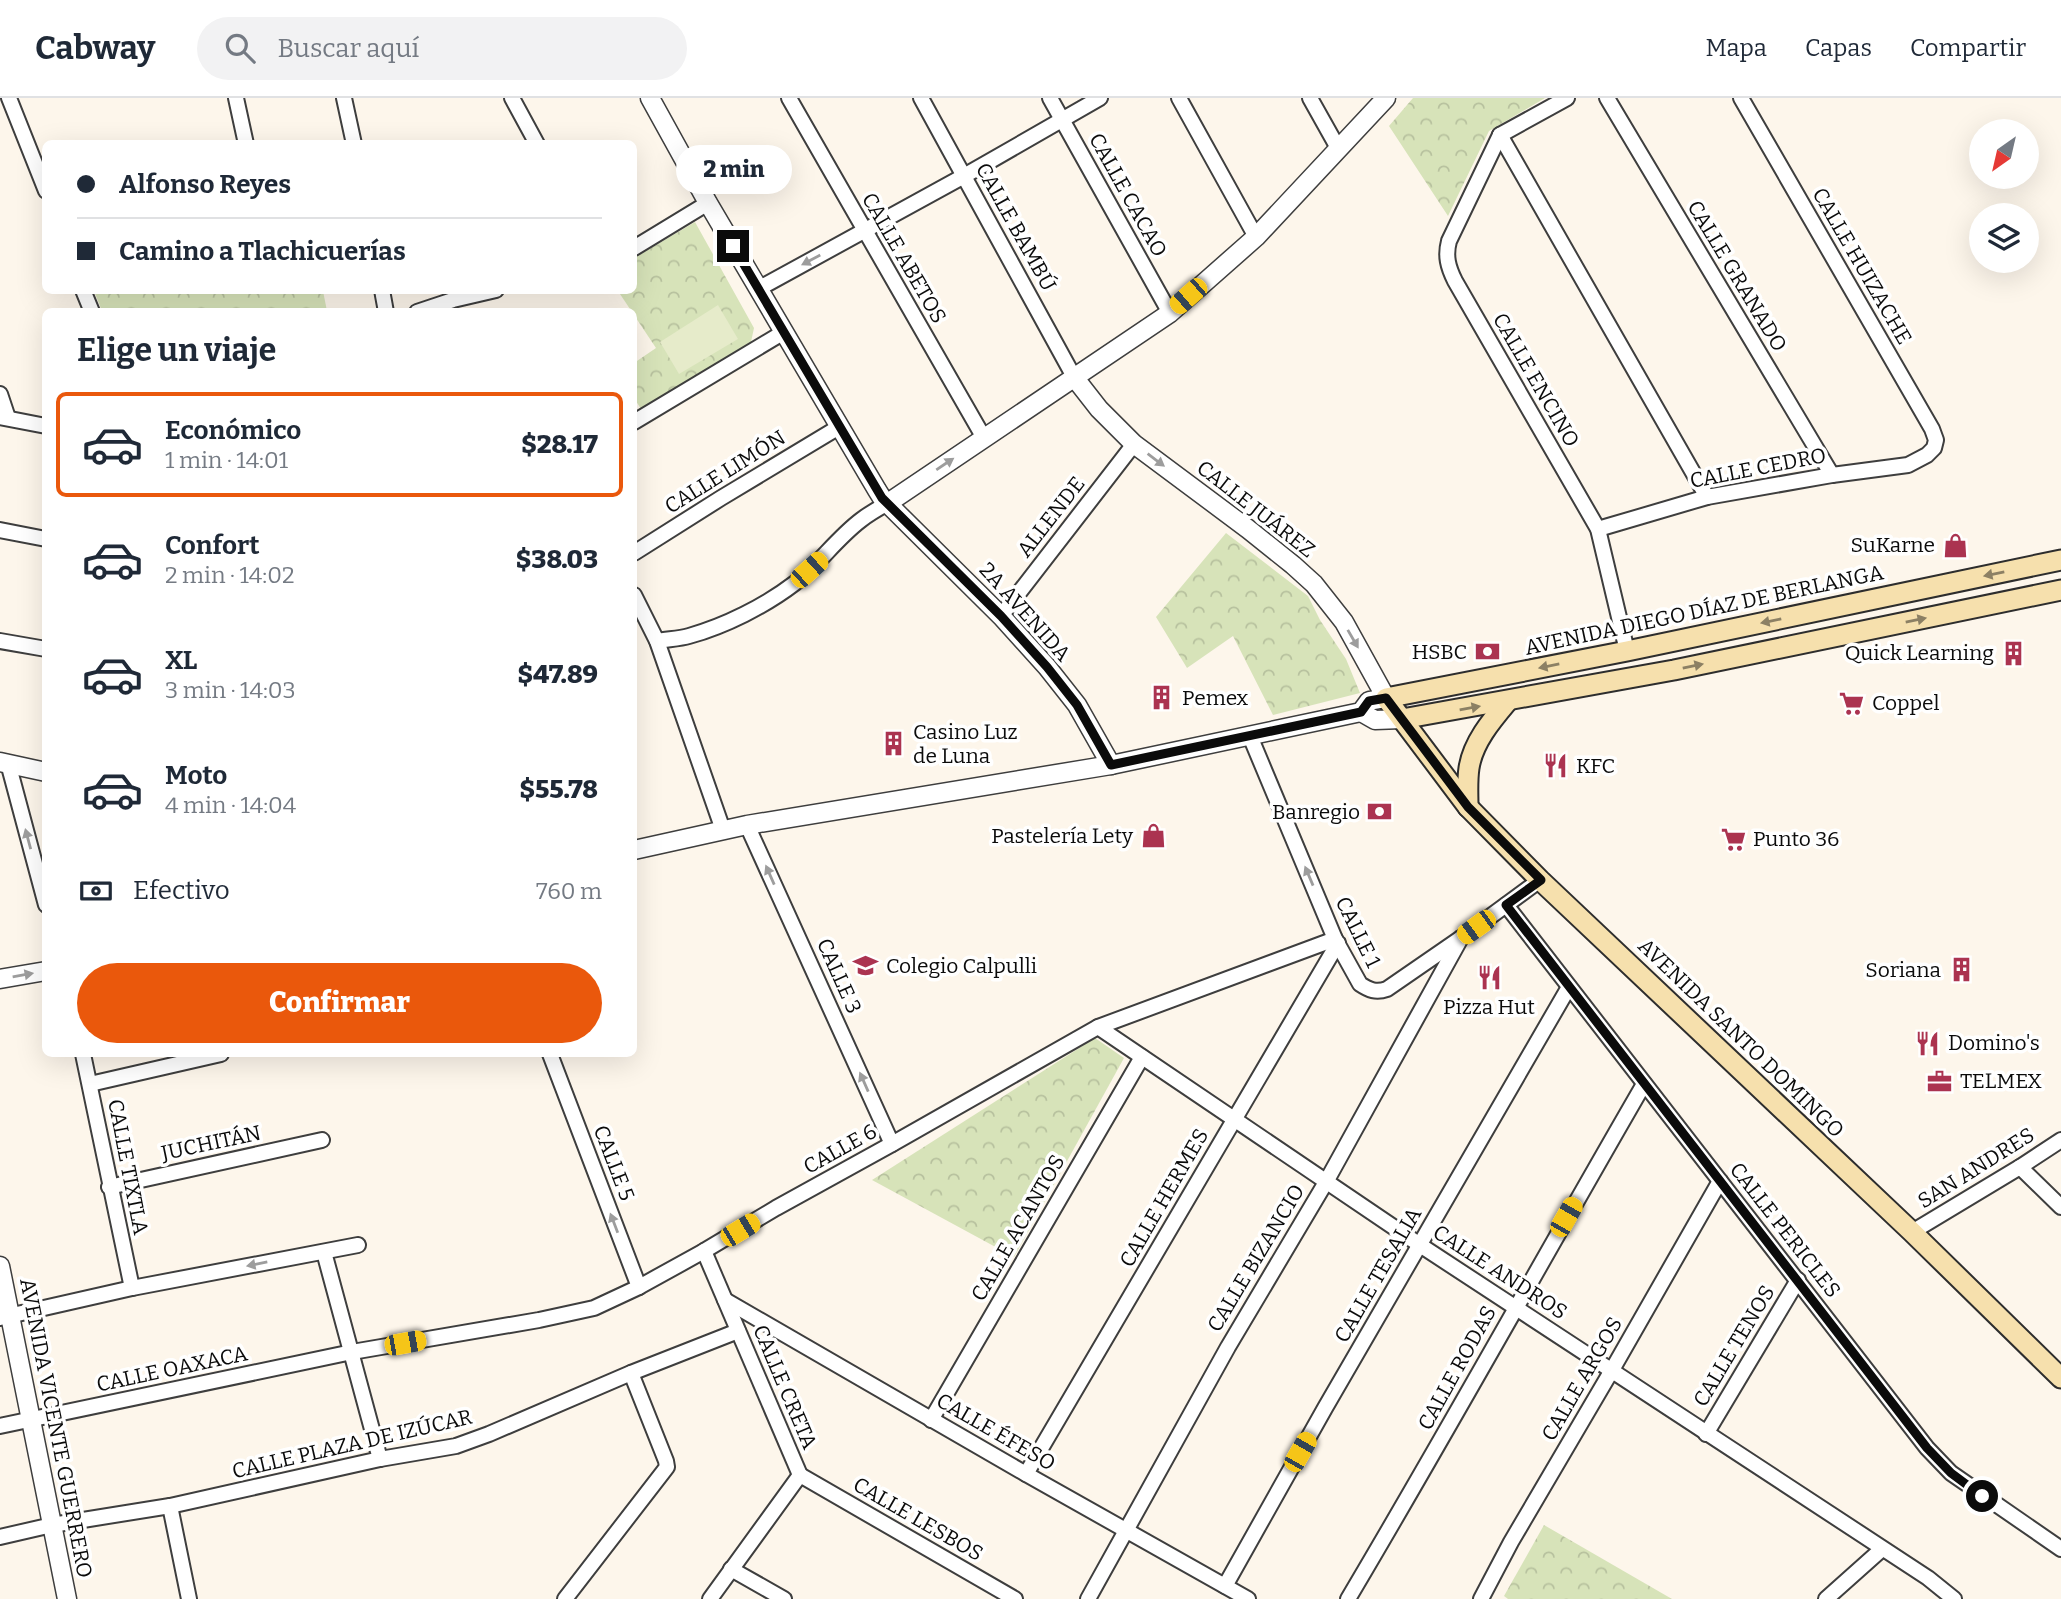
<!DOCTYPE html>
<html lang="es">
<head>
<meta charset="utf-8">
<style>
  :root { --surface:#fff; --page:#f2f2f3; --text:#1f2937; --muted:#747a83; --line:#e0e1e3; --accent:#ea580c }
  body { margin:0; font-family:Bitter,serif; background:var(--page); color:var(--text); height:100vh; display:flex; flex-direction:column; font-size:26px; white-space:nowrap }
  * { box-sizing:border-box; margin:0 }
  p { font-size:23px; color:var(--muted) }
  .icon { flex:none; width:38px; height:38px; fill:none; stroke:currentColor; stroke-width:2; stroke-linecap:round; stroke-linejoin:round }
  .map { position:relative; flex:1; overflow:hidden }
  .drawer { position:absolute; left:42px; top:210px; width:595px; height:749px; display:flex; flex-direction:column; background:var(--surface); border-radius:10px; box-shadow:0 7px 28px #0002 }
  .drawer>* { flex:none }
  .guide { position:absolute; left:42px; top:42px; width:595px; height:154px; border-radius:10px; box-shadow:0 7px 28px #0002; display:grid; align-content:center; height:154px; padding:0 35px; background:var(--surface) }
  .needle { width:46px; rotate:214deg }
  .fabs { position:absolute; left:1969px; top:21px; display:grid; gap:14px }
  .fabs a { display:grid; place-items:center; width:70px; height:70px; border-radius:50%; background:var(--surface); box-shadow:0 7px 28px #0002; font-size:35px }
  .end { position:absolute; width:32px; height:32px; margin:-16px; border:9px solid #0b0b0b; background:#fff; box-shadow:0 0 0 4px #fff }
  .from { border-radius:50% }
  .bubble { position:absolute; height:49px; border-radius:24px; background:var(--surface); box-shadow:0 7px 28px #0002; font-size:23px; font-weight:800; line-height:49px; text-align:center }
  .car { position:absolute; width:21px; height:42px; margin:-21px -10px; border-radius:9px; box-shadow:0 0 5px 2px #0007; background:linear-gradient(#f5c518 24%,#345 0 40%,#f5c518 0 76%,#345 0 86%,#f5c518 0) }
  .guide b { display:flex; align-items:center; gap:24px; height:66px; font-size:26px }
  .guide b+b { border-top:2px solid var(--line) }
  .guide i { width:18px; height:18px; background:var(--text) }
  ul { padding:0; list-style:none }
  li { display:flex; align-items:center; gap:21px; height:105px; margin:0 14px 10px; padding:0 21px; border:4px solid transparent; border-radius:10px }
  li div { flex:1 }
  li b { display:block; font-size:26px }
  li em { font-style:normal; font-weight:800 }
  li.current { border-color:var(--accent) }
  li>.icon { width:63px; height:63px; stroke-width:1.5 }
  h2 { padding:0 35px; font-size:32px; line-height:84px }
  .pay { display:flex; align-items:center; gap:18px; height:77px; padding:0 35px; font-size:26px }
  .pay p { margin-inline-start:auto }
  .action { display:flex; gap:14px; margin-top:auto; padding:14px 35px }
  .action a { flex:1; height:80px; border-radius:42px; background:var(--accent); color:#fff; font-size:28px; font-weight:800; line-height:80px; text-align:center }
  header { display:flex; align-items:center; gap:42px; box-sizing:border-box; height:98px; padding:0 35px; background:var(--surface); border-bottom:2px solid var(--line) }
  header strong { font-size:33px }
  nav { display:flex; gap:38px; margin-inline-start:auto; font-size:24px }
  .search { width:490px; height:63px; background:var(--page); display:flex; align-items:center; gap:18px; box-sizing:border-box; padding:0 24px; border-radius:38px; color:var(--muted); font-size:26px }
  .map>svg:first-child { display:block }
</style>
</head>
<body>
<header>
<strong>Cabway</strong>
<div class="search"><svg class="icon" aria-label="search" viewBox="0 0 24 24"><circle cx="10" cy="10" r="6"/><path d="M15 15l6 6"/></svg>Buscar aquí</div>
<nav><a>Mapa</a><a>Capas</a><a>Compartir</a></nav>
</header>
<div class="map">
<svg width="2061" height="1501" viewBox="0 0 2061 1501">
  <defs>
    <pattern id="park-crowns" width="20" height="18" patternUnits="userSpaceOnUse" patternTransform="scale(1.75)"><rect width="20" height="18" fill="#d7e3b9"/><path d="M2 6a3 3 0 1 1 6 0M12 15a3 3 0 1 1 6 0" fill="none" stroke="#b7c19e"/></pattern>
  </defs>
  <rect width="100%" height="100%" fill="#fdf6eb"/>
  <!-- park -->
  <g fill="url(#park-crowns)">
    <polygon points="1413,0 1545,0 1489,33 1448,118 1389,28"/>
    <polygon points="695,124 754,230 751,244 641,311 634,300 634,265 656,250 618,193 634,192 634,160"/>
    <polygon points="94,193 323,193 327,213 102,213"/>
    <polygon points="1226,435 1308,498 1320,522 1346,561 1360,595 1273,617 1233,538 1187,570 1156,519"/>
    <polygon points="1095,940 1124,960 1014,1159 872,1082"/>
    <polygon points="1544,1427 1672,1501 1508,1501 1504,1498"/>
  </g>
  <!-- pitch -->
  <polygon fill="#e6ebca" points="718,207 738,241 679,276 660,244"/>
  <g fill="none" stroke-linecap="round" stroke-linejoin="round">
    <defs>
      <g id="minor">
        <polyline points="9,0 46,93"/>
        <polyline points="236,0 246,46"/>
        <polyline points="344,0 354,46"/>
        <polyline points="512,0 537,46"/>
        <polyline points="789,0 984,340"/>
        <polyline points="921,0 1074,279"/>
        <polyline points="1050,0 1170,215"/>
        <polyline points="1179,0 1256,139"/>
        <polyline points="1310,0 1338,50"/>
        <polyline points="1607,0 1832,377"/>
        <path d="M 1500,37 L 1449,143 C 1445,158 1448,169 1455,183 L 1598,431 L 1627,553"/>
        <polyline points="1500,37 1707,399"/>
        <polyline points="1500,37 1567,0"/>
        <polyline points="634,150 708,105"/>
        <polyline points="758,191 964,78 1100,0"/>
        <polyline points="83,192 92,214"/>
        <polyline points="382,192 386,214"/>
        <polyline points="417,214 453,202 496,192"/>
        <polyline points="0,296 8,320"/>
        <polyline points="0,319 46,328"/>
        <polyline points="634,324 784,234"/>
        <polyline points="1598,431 1707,399 1832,377 1908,367 1927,357 1934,350 1936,342 1932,331 1741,0"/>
        <polyline points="0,432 46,441"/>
        <polyline points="634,455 721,400 839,329"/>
        <polyline points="634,497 657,543 723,732"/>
        <polyline points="1001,518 1134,346"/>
        <polyline points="0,543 46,551"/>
        <path d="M 657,543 C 667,541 679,541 689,538 C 725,528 765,508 795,485 C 819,466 837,440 861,422 C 870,415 879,410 888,405"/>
        <path d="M 1250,638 L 1335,841 L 1360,886 C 1369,892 1376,895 1387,891 L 1461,840 L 1540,782"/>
        <polyline points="8,665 46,807"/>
        <polyline points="747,727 892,1046"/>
        <polyline points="1506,807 1927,1350 1951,1375 2061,1451"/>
        <polyline points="1098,929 1420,1147 1928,1480 1954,1501"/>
        <polyline points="83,956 132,1190"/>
        <polyline points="550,956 639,1189"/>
        <polyline points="90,986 221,956"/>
        <polyline points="2020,1069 2061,1109"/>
        <polyline points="109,1089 322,1042"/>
        <polyline points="1912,1134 2020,1069 2061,1042"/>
        <polyline points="704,1153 800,1377"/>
        <polyline points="324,1154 380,1361"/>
        <polyline points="725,1202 1026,1376 1248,1501"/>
        <polyline points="0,1220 132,1190 358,1147"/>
        <polyline points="931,1322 1142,959"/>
        <polyline points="0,1328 352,1254 539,1222 594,1210 639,1189 704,1153 776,1110 892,1046 1098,929 1335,841"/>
        <polyline points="1706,1336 1798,1182"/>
        <polyline points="1026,1376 1338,845"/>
        <polyline points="800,1377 1015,1501"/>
        <polyline points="170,1408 189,1501"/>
        <polyline points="0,1439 52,1427 170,1408 380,1361 456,1348 489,1336 631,1275 738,1233"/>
        <polyline points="731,1471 784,1501"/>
        <polyline points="1225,1488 1325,1310 1569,889"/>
        <polyline points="565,1501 667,1369 666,1363 631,1275"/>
        <polyline points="710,1501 800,1377"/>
        <polyline points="1088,1501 1228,1249 1326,1084 1461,840"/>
        <path d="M 1348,1501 C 1449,1331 1545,1157 1644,986"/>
        <polyline points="1481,1501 1511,1444 1612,1272 1720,1083"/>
        <polyline points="1826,1501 1882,1451"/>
      </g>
      <g id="tertiary">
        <polyline points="650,0 708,105 877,392 882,400 1001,518 1047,569 1077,607 1111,667"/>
        <polyline points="888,405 1170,215 1256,139 1386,0"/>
        <polyline points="1361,614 1375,622 1402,621"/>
        <polyline points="0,664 46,674"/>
        <polyline points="634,752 747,727 1111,667 1361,614 1369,603 1386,600 1344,524 1314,486 1293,467 1248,431 1134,346 1099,311 1074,279"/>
        <polyline points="0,881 46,873"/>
        <polyline points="0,1168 67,1501"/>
      </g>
      <g id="secondary">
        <polyline points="2061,462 1627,553 1386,600 1468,709 1540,782 1912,1134 2061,1280"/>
        <polyline points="1402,621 1674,572 2061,492"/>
        <path d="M 1468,709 C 1468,696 1467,683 1469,670 C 1473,644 1492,622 1508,603"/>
      </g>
    </defs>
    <!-- minor casing -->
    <use href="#minor" stroke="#3e3e3e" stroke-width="18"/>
    <!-- tertiary casing -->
    <use href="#tertiary" stroke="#3e3e3e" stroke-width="21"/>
    <!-- secondary casing -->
    <use href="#secondary" stroke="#2d2d2d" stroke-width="23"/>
    <!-- minor -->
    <use href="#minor" stroke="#fff" stroke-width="14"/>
    <!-- tertiary -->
    <use href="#tertiary" stroke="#fff" stroke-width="18"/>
    <!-- secondary -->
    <use href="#secondary" stroke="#f6e0ad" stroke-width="19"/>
  </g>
  <!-- one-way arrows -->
  <defs><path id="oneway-solid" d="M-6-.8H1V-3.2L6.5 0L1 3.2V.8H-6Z" transform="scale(1.75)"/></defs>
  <g fill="#9d9d9d">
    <use href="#oneway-solid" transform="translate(811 162) rotate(152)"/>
    <use href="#oneway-solid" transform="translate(1156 362) rotate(37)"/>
    <use href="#oneway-solid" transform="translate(945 366) rotate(-34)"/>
    <use href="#oneway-solid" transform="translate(1353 541) rotate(60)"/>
    <use href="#oneway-solid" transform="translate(28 741) rotate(-105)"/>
    <use href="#oneway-solid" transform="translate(770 777) rotate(-114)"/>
    <use href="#oneway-solid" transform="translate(1309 778) rotate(-113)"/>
    <use href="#oneway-solid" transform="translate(23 877) rotate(-10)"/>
    <use href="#oneway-solid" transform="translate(864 984) rotate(-114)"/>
    <use href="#oneway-solid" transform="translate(614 1125) rotate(-111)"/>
    <use href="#oneway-solid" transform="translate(257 1166) rotate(169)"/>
  </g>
  <g fill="#8c8064">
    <use href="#oneway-solid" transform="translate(1994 476) rotate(169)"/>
    <use href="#oneway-solid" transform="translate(1916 522) rotate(-11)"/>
    <use href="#oneway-solid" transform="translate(1771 523) rotate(168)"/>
    <use href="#oneway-solid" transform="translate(1549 568) rotate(169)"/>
    <use href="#oneway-solid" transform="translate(1693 568) rotate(-12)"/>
    <use href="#oneway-solid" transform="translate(1470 610) rotate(-10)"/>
  </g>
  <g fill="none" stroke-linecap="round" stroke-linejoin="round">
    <!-- route -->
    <polyline stroke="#0b0b0b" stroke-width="9" points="733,148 882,400 1001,518 1047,569 1077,607 1111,667 1361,614 1369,603 1386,600 1468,709 1541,782 1506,807 1927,1350 1951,1375 1982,1398"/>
  </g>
  <!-- icons -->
  <defs>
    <symbol id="shop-bare" viewBox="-9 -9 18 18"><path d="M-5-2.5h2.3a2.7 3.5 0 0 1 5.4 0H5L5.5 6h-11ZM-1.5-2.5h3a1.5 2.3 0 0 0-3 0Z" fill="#ab3350" stroke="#fff" stroke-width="2.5" paint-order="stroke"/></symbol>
    <symbol id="bank-bare" viewBox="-9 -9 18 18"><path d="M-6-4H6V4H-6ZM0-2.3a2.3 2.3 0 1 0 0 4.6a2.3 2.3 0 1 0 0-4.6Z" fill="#ab3350" stroke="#fff" stroke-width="2.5" paint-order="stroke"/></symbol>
    <symbol id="building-bare" viewBox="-9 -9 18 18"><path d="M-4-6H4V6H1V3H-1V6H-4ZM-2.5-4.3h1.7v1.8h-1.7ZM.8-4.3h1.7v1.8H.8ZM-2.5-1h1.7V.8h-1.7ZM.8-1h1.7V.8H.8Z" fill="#ab3350" stroke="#fff" stroke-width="2.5" paint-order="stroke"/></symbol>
    <symbol id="supermarket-bare" viewBox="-9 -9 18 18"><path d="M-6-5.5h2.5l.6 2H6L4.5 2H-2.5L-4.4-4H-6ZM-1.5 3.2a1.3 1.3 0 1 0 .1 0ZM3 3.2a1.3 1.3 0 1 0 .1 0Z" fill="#ab3350" stroke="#fff" stroke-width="2.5" paint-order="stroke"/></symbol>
    <symbol id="restaurant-bare" viewBox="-9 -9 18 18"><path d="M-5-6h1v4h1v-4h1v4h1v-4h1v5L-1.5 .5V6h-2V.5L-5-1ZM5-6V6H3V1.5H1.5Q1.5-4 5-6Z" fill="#ab3350" stroke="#fff" stroke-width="2.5" paint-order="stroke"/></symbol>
    <symbol id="school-bare" viewBox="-9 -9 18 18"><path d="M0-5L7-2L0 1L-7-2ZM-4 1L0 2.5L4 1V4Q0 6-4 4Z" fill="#ab3350" stroke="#fff" stroke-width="2.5" paint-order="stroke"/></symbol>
    <symbol id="office-bare" viewBox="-9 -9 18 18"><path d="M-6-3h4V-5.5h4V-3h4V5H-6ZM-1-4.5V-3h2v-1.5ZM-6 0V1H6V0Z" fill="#ab3350" stroke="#fff" stroke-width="2.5" paint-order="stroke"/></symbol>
  </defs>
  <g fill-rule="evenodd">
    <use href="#shop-bare" x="1938" y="430" width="35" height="35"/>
    <use href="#bank-bare" x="1470" y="536" width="35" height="35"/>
    <use href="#building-bare" x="1996" y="538" width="35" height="35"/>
    <use href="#building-bare" x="1144" y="582" width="35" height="35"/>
    <use href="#supermarket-bare" x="1834" y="588" width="35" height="35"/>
    <use href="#building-bare" x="876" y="628" width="35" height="35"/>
    <use href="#restaurant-bare" x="1538" y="650" width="35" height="35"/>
    <use href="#bank-bare" x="1362" y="696" width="35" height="35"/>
    <use href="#shop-bare" x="1136" y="720" width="35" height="35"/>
    <use href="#supermarket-bare" x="1716" y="724" width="35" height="35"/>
    <use href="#school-bare" x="848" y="850" width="35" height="35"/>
    <use href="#building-bare" x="1944" y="854" width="35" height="35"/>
    <use href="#restaurant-bare" x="1472" y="862" width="35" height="35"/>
    <use href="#restaurant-bare" x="1910" y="928" width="35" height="35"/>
    <use href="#office-bare" x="1922" y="966" width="35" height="35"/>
  </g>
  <g text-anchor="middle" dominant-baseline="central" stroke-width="7" stroke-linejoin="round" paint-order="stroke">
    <!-- street labels -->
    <g font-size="21" fill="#0b0b0b" stroke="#fff">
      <text transform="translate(1128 97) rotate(61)">CALLE CACAO</text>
      <text transform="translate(1016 129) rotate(61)">CALLE BAMBÚ</text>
      <text transform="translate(904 160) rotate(60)">CALLE ABETOS</text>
      <text transform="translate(1862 168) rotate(60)">CALLE HUIZACHE</text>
      <text transform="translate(1737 178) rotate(59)">CALLE GRANADO</text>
      <text transform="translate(1536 282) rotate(60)">CALLE ENCINO</text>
      <text transform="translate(1758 370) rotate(-11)">CALLE CEDRO</text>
      <text transform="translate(725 374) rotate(-32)">CALLE LIMÓN</text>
      <text transform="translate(1256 411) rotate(38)">CALLE JUÁREZ</text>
      <text transform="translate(1051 419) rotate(-52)">ALLENDE</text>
      <text transform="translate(1704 512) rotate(-12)">AVENIDA DIEGO DÍAZ DE BERLANGA</text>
      <text transform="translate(1025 514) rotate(48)">2A AVENIDA</text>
      <text transform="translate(1358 834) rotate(64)">CALLE 1</text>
      <text transform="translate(839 878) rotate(66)">CALLE 3</text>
      <text transform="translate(1741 940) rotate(44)">AVENIDA SANTO DOMINGO</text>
      <text transform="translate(211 1045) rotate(-12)">JUCHITÁN</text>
      <text transform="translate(840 1051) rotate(-29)">CALLE 6</text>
      <text transform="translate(614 1065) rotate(69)">CALLE 5</text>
      <text transform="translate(128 1069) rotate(79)">CALLE TIXTLA</text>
      <text transform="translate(1976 1070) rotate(-32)">SAN ANDRES</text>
      <text transform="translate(1164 1100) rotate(-60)">CALLE HERMES</text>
      <text transform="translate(1018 1130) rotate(-60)">CALLE ACANTOS</text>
      <text transform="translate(1785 1132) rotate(52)">CALLE PERICLES</text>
      <text transform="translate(1256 1160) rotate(-59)">CALLE BIZANCIO</text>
      <text transform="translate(1500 1174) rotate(33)">CALLE ANDROS</text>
      <text transform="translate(1378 1177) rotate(-60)">CALLE TESALIA</text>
      <text transform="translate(1734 1248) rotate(-59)">CALLE TENOS</text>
      <text transform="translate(1457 1270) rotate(-61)">CALLE RODAS</text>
      <text transform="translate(172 1271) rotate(-12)">CALLE OAXACA</text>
      <text transform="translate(1582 1281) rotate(-60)">CALLE ARGOS</text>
      <text transform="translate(785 1289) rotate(67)">CALLE CRETA</text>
      <text transform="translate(56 1330) rotate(79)">AVENIDA VICENTE GUERRERO</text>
      <text transform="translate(996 1334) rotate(30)">CALLE ÉFESO</text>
      <text transform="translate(352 1346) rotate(-13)">CALLE PLAZA DE IZÚCAR</text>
      <text transform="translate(918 1421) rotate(30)">CALLE LESBOS</text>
    </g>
    <!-- poi labels -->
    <g font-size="21" fill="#0b0b0b" stroke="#fff" text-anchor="start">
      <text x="1935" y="447" text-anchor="end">SuKarne</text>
      <text x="1467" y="554" text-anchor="end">HSBC</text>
      <text x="1994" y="555" text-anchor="end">Quick Learning</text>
      <text x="1182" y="600">Pemex</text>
      <text x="1872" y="605">Coppel</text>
      <text x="913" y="634">Casino Luz<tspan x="913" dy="24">de Luna</tspan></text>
      <text x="1576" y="668">KFC</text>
      <text x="1360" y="714" text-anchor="end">Banregio</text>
      <text x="1133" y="738" text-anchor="end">Pastelería Lety</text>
      <text x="1753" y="741">Punto 36</text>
      <text x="886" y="868">Colegio Calpulli</text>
      <text x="1941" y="872" text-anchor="end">Soriana</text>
      <text x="1489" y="909" text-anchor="middle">Pizza Hut</text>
      <text x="1948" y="945">Domino's</text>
      <text x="1960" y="983">TELMEX</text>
    </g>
  </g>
</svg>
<div class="fabs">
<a><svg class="needle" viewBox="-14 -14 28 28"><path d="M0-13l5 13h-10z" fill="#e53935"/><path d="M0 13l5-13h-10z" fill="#747a83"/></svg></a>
<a><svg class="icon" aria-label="layers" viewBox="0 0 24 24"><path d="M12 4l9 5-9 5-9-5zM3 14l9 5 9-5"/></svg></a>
</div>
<i class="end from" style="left:1982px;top:1398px"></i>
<i class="end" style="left:733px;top:148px"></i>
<div class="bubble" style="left:676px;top:47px;width:116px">2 min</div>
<i class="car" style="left:1188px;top:198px;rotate:229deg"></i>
<i class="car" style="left:809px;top:472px;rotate:48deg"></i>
<i class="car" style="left:1476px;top:829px;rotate:234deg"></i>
<i class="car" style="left:1566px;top:1119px;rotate:30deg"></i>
<i class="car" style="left:740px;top:1132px;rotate:59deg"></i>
<i class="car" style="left:405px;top:1245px;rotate:80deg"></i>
<i class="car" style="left:1300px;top:1354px;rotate:30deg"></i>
<div class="guide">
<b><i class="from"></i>Alfonso Reyes</b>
<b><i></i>Camino a Tlachicuerías</b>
</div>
<section class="drawer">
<h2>Elige un viaje</h2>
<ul>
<li class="current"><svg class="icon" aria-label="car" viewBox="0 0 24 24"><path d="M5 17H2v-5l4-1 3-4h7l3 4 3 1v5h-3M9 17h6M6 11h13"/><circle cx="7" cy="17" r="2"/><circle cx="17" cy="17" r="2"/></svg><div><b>Económico</b><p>1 min · 14:01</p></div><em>$28.17</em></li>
<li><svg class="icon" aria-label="car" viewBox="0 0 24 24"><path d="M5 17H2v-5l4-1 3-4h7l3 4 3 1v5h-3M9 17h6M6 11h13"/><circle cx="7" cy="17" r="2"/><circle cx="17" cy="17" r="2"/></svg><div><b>Confort</b><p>2 min · 14:02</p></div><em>$38.03</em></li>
<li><svg class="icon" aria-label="car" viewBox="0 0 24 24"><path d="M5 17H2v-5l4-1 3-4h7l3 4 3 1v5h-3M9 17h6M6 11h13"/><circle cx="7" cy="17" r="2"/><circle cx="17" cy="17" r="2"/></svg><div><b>XL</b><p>3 min · 14:03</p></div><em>$47.89</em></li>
<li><svg class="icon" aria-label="car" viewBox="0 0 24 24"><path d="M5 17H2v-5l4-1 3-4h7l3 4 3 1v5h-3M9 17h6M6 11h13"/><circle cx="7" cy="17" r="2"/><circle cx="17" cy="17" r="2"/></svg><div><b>Moto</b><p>4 min · 14:04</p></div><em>$55.78</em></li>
</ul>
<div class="pay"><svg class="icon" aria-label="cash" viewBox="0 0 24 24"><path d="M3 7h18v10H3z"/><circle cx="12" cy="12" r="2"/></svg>Efectivo<p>760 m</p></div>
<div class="action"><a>Confirmar</a></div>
</section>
</div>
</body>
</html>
